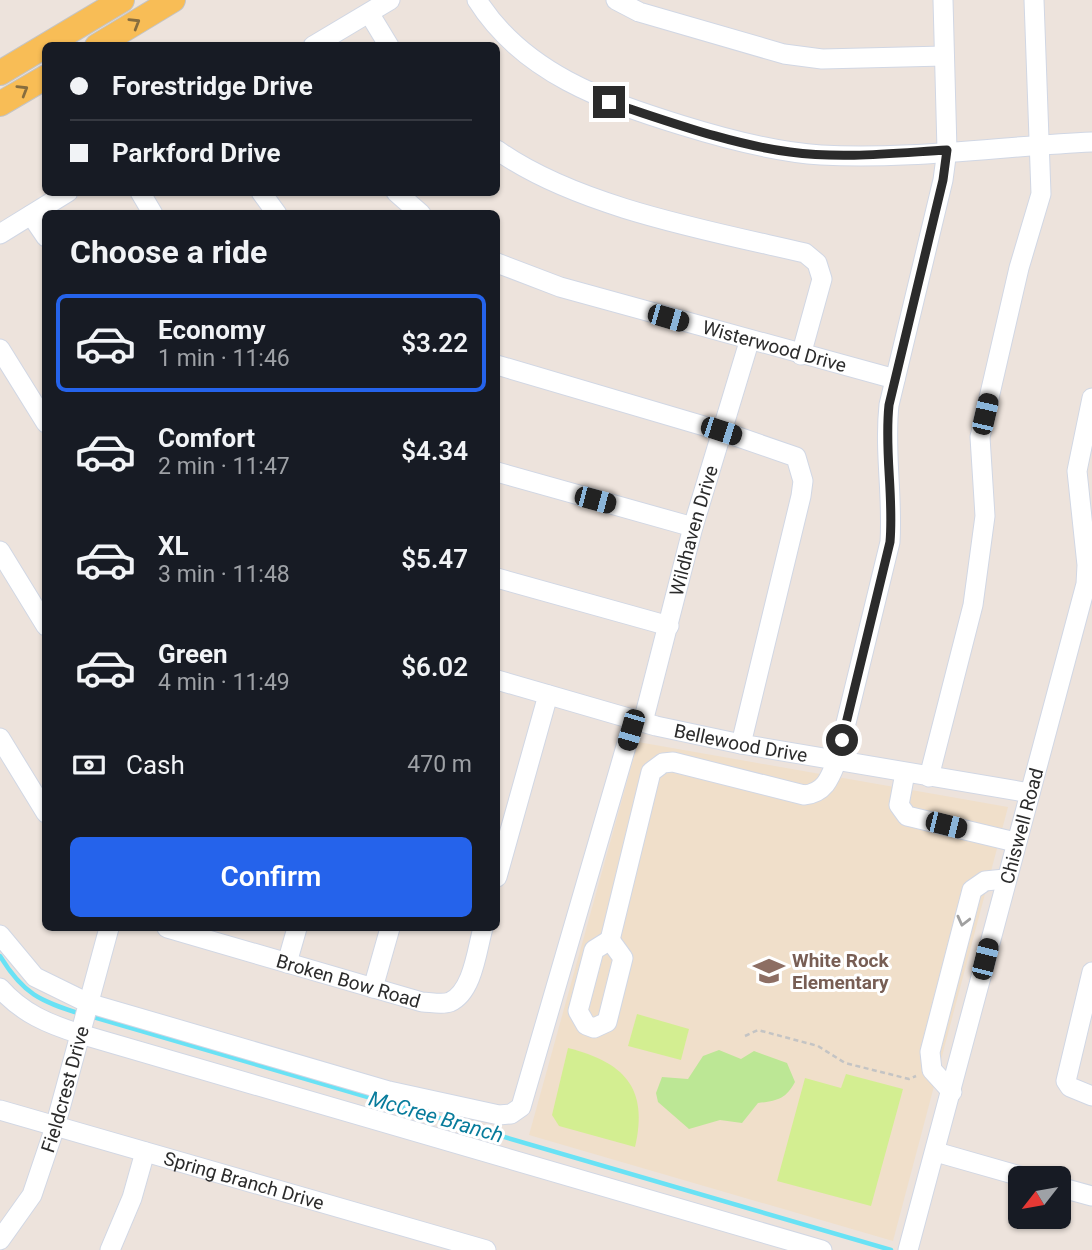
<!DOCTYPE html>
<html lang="en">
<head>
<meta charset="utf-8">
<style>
  :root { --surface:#171b24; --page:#20242c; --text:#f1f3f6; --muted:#9ea1a6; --line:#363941; --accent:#2563eb }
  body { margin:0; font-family:Roboto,sans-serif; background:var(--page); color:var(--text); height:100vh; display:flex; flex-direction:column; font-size:26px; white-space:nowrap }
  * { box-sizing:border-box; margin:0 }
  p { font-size:23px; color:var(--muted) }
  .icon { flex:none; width:38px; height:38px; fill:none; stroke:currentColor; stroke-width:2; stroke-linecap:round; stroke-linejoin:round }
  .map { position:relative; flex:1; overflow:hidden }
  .drawer { position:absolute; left:42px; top:210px; width:458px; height:721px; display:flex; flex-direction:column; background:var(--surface); border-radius:10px; box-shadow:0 2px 5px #0004 }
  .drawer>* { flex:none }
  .guide { position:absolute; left:42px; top:42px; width:458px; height:154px; border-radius:10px; box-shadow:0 2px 5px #0004; display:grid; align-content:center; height:154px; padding:0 28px; background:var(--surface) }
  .needle { width:46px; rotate:239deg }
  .fabs { position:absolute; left:1008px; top:1166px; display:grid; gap:14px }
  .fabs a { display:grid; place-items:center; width:63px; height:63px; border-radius:10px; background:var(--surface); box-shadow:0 2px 5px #0004; font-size:35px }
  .end { position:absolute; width:32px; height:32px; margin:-16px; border:9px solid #2b2b2b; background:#fff; box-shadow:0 0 0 4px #fff }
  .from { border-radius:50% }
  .car { position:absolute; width:21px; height:42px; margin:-21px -10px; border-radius:9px; box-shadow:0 0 5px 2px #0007; background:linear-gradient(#222 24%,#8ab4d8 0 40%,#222 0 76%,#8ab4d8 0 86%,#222 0) }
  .guide b { display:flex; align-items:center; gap:24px; height:66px; font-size:26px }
  .guide b+b { border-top:2px solid var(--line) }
  .guide i { width:18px; height:18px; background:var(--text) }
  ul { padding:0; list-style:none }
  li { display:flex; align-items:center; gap:21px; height:98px; margin:0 14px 10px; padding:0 14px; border:4px solid transparent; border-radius:10px }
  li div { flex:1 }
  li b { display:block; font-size:26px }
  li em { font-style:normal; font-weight:600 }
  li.active { border-color:var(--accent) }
  li>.icon { width:63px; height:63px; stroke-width:1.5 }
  h2 { padding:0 28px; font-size:32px; line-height:84px }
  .pay { display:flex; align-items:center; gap:18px; height:77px; padding:0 28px; font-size:26px }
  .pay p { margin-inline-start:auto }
  .button { display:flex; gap:14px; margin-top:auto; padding:14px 28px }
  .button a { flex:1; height:80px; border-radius:10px; background:var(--accent); color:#fff; font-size:28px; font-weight:600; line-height:80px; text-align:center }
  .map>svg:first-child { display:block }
</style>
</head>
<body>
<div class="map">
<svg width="1092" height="1250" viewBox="0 0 1092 1250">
  <rect width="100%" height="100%" fill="#ede3dc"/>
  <!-- education -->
  <polygon fill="#f0dfca" points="638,742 1008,807 893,1241 529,1135"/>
  <!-- green -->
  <path fill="#bce795" d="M 719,1050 L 741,1059 L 754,1051 L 787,1063 L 795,1082 C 786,1099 777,1101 758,1103 L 742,1123 L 720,1120 L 689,1129 L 658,1102 L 656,1093 L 662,1077 L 688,1079 L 703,1056 Z"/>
  <!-- pitch -->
  <g fill="#d3ee91">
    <polygon points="637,1014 689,1029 681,1060 628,1046"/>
    <path d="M 568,1048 C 623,1062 649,1087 635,1147 L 559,1126 L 552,1115 Z"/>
    <polygon points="846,1074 903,1089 871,1206 777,1181 805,1078 841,1088"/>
  </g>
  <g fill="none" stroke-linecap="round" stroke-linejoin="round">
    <!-- stream -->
    <g stroke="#69e2f5" stroke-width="4.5">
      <path d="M 0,956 C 23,994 40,1001 81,1014"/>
      <polyline points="90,1016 891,1250"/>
    </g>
    <defs>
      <g id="minor">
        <path d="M 477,0 C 523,73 604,101 681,125 C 726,139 774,152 821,155 C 909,160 1003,146 1092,142"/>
        <polyline points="616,0 639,12 784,54 822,59 944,56"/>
        <polyline points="369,13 389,46"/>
        <polyline points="313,46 390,0"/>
        <path d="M 497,150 C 577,207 710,231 805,253 L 817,263 L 822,279 L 801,355"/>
        <polyline points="140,192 153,214"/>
        <polyline points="261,192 277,214"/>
        <polyline points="396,192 421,214"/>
        <polyline points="31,215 46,237"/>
        <polyline points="0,234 68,192"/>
        <path id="s1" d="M 497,263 L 560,287 L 895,379"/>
        <polyline points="0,349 46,423"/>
        <polyline points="497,365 721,431 796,457 803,481 801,496 741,744"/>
        <polyline points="497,472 693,527"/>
        <polyline points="0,551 46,626"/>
        <polyline points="497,578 669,626"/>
        <path id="s2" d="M 497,680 L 656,726 L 741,744 L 1030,793"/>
        <path id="s3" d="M 643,722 L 693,527 L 749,342"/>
        <polyline points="0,738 46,813"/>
        <polyline points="905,773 899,805 907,816 1015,842"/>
        <polyline points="929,777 973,605 985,516 980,437 1019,268 1041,194 1034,0"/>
        <polyline points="497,877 548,695"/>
        <path id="s4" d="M 167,928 L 422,1002 C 430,1002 442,1005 450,1002 C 473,992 477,949 483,928"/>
        <polyline points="0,935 35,977 88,1003 389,1091 499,1115 511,1114 521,1107 634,719"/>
        <path d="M 610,940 L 651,772 L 663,763 L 673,762 L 804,795 C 825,793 830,778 837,760 L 890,542 C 893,496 884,451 889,405 L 943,180 L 947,150 L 943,0"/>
        <polygon points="610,940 623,958 607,1022 594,1028 586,1025 578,1011 594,950"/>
        <polyline points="287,963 297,928"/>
        <polyline points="1092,972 1066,1081 1070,1087 1092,1096"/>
        <path d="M 0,988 C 22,1013 48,1024 80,1034 L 822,1250"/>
        <polyline points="373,988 390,928"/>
        <polyline points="952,1092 932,1070 930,1052 972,890 985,881 1005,879"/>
        <path id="s5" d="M 0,1110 L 486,1250"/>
        <polyline points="936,1152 1027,1178"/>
        <polyline points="1059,1187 1092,1196"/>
        <path id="s6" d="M 0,1240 L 32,1195 L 55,1127 L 109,928"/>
        <polyline points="110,1250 132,1198 145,1152"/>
        <path id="s7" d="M 908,1250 L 1086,584 L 1087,565 L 1077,471 L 1092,398"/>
      </g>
      <g id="major">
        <polyline points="97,46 173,0"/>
        <polyline points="0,73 122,0"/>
        <polyline points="0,104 46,77"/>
      </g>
    </defs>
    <!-- minor casing -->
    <use href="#minor" stroke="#d1d7e4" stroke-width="21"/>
    <!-- major casing -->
    <use href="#major" stroke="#c4c4c4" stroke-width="26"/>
    <!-- path -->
    <polyline stroke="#c4c4c4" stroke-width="2.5" stroke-dasharray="5 3.5" stroke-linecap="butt" points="745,1036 758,1030 818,1046 845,1063 909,1079 916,1076"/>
    <!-- minor -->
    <use href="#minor" stroke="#fff" stroke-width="19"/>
    <!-- major -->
    <use href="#major" stroke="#f8bd56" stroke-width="24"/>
  </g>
  <!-- one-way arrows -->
  <defs><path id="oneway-chevron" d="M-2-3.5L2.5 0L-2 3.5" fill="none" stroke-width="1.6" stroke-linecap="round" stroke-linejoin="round" transform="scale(1.75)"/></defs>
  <g stroke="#876d3e">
    <use href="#oneway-chevron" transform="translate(135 23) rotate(-31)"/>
    <use href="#oneway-chevron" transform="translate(23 90) rotate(-31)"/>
  </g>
  <use stroke="#a0a0a0" href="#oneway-chevron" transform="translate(963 921) rotate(104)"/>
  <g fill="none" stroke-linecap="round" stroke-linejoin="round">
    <!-- route -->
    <path stroke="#2b2b2b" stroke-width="9" d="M 609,102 C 668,121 729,144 790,152 C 842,159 895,153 947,150 L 943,180 L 889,405 C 884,451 894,496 890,542 L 842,740"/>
  </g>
  <!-- icons -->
  <defs>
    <symbol id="school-bare" viewBox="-9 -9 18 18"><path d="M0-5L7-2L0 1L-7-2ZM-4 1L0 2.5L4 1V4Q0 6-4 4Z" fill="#8d6e63" stroke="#fff" stroke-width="2.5" paint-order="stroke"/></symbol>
  </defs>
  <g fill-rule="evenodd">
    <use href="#school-bare" x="747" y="949" width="44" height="44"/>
  </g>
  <g text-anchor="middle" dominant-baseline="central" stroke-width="6" stroke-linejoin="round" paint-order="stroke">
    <!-- street labels -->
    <g font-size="19" fill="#2b2b2b" stroke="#fff">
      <text stroke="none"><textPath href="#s1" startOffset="290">Wisterwood Drive</textPath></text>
      <text stroke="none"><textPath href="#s3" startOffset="198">Wildhaven Drive</textPath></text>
      <text stroke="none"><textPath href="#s2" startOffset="252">Bellewood Drive</textPath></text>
      <text stroke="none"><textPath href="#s7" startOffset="439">Chiswell Road</textPath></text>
      <text stroke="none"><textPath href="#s4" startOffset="189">Broken Bow Road</textPath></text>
      <text stroke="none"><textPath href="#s6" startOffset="166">Fieldcrest Drive</textPath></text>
      <text stroke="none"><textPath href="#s5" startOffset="254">Spring Branch Drive</textPath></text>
    </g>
    <!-- education labels -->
    <g font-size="19" font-weight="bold" fill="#785e54" stroke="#fff" text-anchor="start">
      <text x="792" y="960">White Rock<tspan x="792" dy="22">Elementary</tspan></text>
    </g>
    <!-- water labels -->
    <g font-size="21" font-style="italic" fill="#087c9c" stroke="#fff">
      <text transform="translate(436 1117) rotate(16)">McCree Branch</text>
    </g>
  </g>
</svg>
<div class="fabs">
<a><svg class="needle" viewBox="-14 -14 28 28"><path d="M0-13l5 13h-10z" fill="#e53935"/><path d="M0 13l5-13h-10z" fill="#9ea1a6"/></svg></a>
</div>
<i class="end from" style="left:842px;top:740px"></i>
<i class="end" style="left:609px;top:102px"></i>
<i class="car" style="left:668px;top:318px;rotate:106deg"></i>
<i class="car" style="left:985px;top:414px;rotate:13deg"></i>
<i class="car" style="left:721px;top:431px;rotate:108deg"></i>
<i class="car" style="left:595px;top:500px;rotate:105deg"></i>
<i class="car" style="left:631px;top:730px;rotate:196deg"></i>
<i class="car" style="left:946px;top:825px;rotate:104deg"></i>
<i class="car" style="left:985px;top:959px;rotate:14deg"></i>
<div class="guide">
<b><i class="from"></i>Forestridge Drive</b>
<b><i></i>Parkford Drive</b>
</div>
<section class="drawer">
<h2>Choose a ride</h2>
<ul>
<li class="active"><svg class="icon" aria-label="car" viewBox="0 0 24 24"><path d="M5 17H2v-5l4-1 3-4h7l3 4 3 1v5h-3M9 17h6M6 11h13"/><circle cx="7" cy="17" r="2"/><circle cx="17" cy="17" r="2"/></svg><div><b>Economy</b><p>1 min · 11:46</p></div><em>$3.22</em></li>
<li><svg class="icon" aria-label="car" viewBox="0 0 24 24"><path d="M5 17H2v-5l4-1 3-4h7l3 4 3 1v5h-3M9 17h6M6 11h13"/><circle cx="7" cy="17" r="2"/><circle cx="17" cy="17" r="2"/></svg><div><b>Comfort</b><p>2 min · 11:47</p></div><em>$4.34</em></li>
<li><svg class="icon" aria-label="car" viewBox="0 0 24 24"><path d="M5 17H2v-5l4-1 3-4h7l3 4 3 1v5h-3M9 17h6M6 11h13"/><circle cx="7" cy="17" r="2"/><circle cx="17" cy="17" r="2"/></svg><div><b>XL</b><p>3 min · 11:48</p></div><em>$5.47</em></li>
<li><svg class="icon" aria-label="car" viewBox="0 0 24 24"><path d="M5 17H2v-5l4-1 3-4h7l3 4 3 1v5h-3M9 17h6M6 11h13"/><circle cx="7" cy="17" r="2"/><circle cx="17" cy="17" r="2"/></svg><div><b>Green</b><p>4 min · 11:49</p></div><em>$6.02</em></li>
</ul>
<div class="pay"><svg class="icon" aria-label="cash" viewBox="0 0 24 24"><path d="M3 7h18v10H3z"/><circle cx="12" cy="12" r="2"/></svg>Cash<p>470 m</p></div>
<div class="button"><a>Confirm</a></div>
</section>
</div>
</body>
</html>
